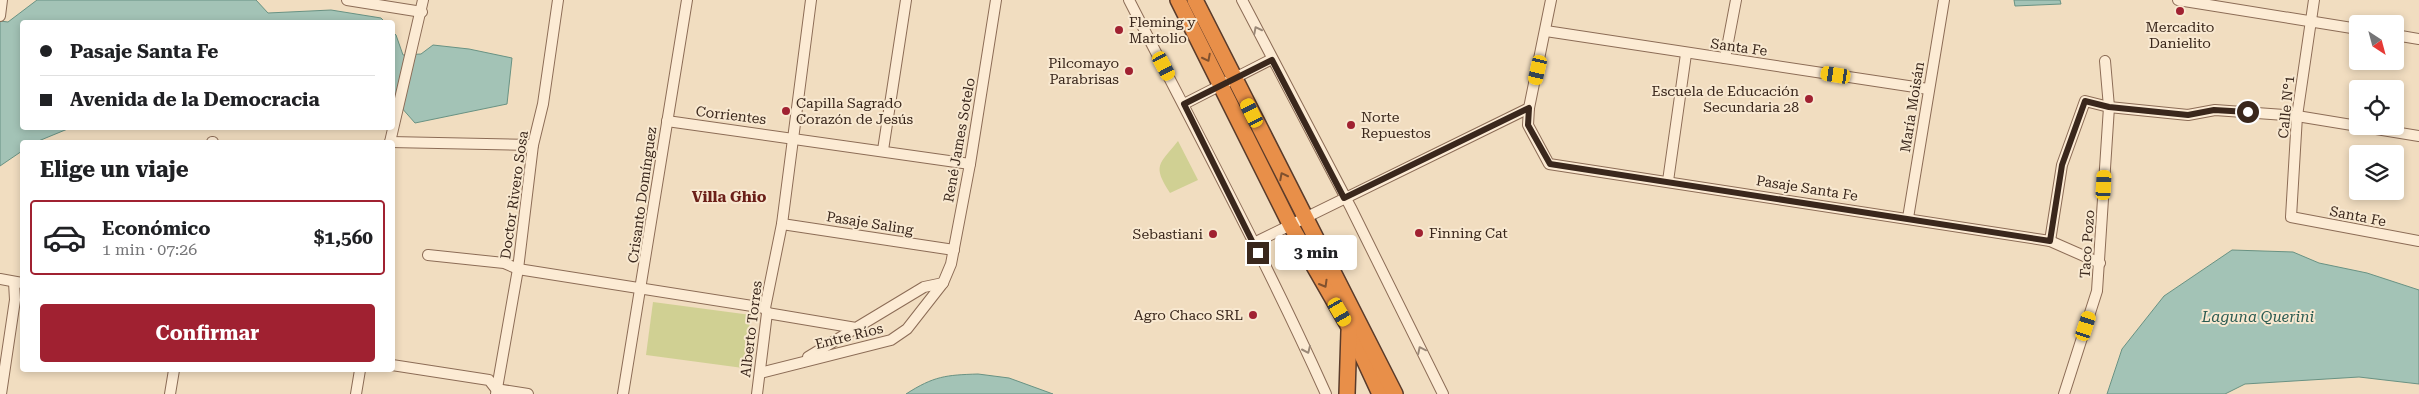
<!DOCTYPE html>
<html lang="es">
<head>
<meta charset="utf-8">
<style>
  :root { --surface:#fff; --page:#f6f6f6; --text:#202124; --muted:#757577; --line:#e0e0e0; --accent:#a02131 }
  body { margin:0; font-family:"Roboto Serif",serif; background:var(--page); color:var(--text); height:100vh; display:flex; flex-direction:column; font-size:19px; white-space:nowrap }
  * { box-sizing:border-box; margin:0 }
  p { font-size:16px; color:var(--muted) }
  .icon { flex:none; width:28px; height:28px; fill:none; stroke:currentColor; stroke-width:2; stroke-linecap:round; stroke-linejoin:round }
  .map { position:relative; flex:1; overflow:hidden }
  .sheet { position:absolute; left:20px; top:140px; width:375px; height:232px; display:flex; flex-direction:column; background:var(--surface); border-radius:5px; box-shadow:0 2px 8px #0003 }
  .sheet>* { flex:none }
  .guide { position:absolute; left:20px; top:20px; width:375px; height:110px; border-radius:5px; box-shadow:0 2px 8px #0003; display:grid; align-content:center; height:110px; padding:0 20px; background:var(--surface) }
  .needle { width:32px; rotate:144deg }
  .tools { position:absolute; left:2349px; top:15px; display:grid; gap:10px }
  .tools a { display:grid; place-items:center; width:55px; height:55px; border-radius:5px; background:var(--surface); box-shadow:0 2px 8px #0003; font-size:25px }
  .end { position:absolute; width:22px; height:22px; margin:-11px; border:6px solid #3a271c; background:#fff; box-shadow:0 0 0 2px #fff }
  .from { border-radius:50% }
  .bubble { position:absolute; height:35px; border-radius:5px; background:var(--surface); box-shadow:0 2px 8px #0003; font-size:16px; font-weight:700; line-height:35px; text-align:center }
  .car { position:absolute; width:15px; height:30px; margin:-15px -8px; border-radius:6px; box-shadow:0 0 4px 1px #0007; background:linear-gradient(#f5c518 24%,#345 0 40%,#f5c518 0 76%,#345 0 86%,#f5c518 0) }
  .guide b { display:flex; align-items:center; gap:18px; height:48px; font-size:19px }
  .guide b+b { border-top:1px solid var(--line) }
  .guide i { width:12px; height:12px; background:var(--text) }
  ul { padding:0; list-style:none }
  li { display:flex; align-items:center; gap:15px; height:75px; margin:0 10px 8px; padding:0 10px; border:2px solid transparent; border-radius:5px }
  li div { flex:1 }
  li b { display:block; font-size:19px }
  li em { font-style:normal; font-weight:700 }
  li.active { border-color:var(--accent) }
  li>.icon { width:45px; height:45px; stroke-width:1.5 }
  h2 { padding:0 20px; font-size:22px; line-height:60px }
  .button { display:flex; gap:10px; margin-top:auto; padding:10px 20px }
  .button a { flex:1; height:58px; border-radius:5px; background:var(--accent); color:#fff; font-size:20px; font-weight:700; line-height:58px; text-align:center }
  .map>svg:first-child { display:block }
</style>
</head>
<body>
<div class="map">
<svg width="2419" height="394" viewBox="0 0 2419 394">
  <rect width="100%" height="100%" fill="#f1ddc0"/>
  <!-- green -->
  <g fill="#d0d093">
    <path d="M 1178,141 L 1198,180 L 1170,193 C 1152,165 1159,165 1178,141 Z"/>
    <polygon points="653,302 751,315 743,368 646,355"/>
  </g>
  <!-- water -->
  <g fill="#a3c3b6" stroke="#699283">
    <polygon points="37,0 256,0 268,13 331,10 381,18 385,22 22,22 22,128 70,128 36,142 22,142 22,151 0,166 0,21 8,22"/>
    <polygon points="2014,0 2060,0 2061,4 2015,6"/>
    <polygon points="392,31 396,35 403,55 421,54 433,45 469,49 512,58 507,104 415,123 393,98"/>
    <polygon points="2232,250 2293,252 2319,263 2367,273 2419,290 2419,384 2359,377 2245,384 2225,394 2107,394 2122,349 2164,296"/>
    <path d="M 978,374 L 1009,378 L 1053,394 L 906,394 C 934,376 946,375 978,374 Z"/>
  </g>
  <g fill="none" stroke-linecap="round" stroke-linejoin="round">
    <defs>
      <g id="minor">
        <polyline points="347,0 422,12"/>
        <path d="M 1129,0 C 1196,131 1266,260 1326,394"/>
        <polyline points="1242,0 1351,208 1443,394"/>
        <polyline points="1551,0 1529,108 1528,125 1549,164 2050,241 2100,263"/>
        <polyline points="2178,0 2358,29"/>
        <polyline points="2314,0 2297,116 2291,217 2419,241"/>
        <polyline points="0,16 2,0"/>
        <polyline points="1546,31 1928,89"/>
        <polyline points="2395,35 2419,39"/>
        <polyline points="1725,58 1736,0"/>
        <polyline points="1184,104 1272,59"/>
        <polyline points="667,121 970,164"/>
        <polyline points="212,142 213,142"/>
        <polyline points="390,142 423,0"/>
        <polyline points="390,142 533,145"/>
        <polyline points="883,150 906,0"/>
        <polyline points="1668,181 1686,54"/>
        <polyline points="1908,218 1944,0"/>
        <polyline points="782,224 954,250"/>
        <polyline points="2050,241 2062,165 2085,101 2109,107 2188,115 2215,110 2297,116 2419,136"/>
        <polyline points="1254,243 1529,108"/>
        <polyline points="428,255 504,263 518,269 765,308"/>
        <polyline points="0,279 22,283"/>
        <polyline points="767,313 856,328 924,287 943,283"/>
        <polyline points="808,357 856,328"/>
        <polyline points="392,365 489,380 496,389 528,394"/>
        <polyline points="760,373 891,340 907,329 943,283 951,264 970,164 996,0"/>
        <polyline points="1,394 15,300 14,282"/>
        <polyline points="170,394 174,370"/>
        <polyline points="356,394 360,370"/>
        <polyline points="496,394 518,269 533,145 543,104 558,0"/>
        <polyline points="623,394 687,0"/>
        <polyline points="757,394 767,313 765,308 782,224 811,0"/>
        <polyline points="2064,394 2097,291 2109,107 2105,61"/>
      </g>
      <g id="highway">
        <polyline points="1178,0 1291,226 1349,327 1380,394"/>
        <polyline points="1195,0 1395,394"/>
        <polyline points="1347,394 1349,331"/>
      </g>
    </defs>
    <!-- minor casing -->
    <use href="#minor" stroke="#8c6c56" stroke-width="12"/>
    <!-- highway casing -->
    <use href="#highway" stroke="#593b2b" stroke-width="18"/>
    <!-- minor -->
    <use href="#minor" stroke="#fcebd4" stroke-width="10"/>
    <!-- highway -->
    <use href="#highway" stroke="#e88f49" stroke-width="15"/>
  </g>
  <!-- one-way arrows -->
  <defs><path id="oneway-chevron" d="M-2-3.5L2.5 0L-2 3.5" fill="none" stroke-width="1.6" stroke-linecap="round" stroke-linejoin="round" transform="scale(1.25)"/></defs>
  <g stroke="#9b8978">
    <use href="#oneway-chevron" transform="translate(1257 30) rotate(-117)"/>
    <use href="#oneway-chevron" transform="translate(1307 350) rotate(66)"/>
    <use href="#oneway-chevron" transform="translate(1421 350) rotate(-116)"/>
  </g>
  <g stroke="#80512e">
    <use href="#oneway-chevron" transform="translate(1207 58) rotate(63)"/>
    <use href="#oneway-chevron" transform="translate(1283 176) rotate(-117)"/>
    <use href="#oneway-chevron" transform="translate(1324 284) rotate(60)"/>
  </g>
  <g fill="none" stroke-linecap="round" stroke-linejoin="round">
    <!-- route -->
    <polyline stroke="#3a271c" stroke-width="6" points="1258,253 1184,104 1272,60 1344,198 1529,108 1528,125 1550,164 2050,241 2062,165 2085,101 2109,107 2188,115 2214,110 2248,112"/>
  </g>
  <!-- markers -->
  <g fill="#a02131" stroke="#f8e8d0" stroke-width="2">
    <circle cx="2180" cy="11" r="5"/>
    <circle cx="1119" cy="30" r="5"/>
    <circle cx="1129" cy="71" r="5"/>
    <circle cx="1809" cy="99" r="5"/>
    <circle cx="786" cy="111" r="5"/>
    <circle cx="1351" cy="125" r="5"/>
    <circle cx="1419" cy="233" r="5"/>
    <circle cx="1213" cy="234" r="5"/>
    <circle cx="1253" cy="315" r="5"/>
  </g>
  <g text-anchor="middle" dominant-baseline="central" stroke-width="4" stroke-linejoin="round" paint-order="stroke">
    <!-- poi labels -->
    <g font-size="14" fill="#3a271c" stroke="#f8e8d0" text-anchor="start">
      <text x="1129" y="22">Fleming y<tspan x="1129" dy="16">Martolio</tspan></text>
      <text x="2180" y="27" text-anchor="middle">Mercadito<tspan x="2180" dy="16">Danielito</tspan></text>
      <text x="1119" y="63" text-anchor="end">Pilcomayo<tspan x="1119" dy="16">Parabrisas</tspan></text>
      <text x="1799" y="91" text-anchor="end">Escuela de Educación<tspan x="1799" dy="16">Secundaria 28</tspan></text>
      <text x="796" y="103">Capilla Sagrado<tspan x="796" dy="16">Corazón de Jesús</tspan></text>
      <text x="1361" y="117">Norte<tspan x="1361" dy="16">Repuestos</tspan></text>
      <text x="1429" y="233">Finning Cat</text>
      <text x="1203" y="234" text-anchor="end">Sebastiani</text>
      <text x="1243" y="315" text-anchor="end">Agro Chaco SRL</text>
    </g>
    <!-- street labels -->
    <g font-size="14" fill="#3a271c" stroke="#f8e8d0">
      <text transform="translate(1739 47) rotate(8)">Santa Fe</text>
      <text transform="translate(1912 107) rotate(-81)">María Moisán</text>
      <text transform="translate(2286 107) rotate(-84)">Calle N°1</text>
      <text transform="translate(731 115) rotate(7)">Corrientes</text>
      <text transform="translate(959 140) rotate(-80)">René James Sotelo</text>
      <text transform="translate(1807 188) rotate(9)">Pasaje Santa Fe</text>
      <text transform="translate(514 195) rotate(-82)">Doctor Rivero Sosa</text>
      <text transform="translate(642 195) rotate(-82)">Crisanto Domínguez</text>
      <text transform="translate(2358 216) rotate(11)">Santa Fe</text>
      <text transform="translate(870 223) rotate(9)">Pasaje Saling</text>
      <text transform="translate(2087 244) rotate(-86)">Taco Pozo</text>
      <text transform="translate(751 329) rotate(-83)">Alberto Torres</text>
      <text transform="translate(849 336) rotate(-14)">Entre Ríos</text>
    </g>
    <!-- neighbourhood labels -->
    <g font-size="15" font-weight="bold" fill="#6b1f18" stroke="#f8e8d0">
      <text x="729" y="197">Villa Ghio</text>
    </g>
    <!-- water labels -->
    <g font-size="15" font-style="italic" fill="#2a5b52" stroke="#f8e8d0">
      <text x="2258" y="317">Laguna Querini</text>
    </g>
  </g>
</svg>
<div class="tools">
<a><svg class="needle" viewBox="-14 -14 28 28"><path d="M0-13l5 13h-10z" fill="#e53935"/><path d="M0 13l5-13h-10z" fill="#757577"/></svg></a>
<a><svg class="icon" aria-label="locate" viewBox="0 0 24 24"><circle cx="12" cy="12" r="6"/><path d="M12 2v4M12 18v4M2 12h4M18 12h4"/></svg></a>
<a><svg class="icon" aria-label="layers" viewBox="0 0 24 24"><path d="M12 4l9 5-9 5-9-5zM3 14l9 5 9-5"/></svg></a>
</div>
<i class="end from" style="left:2248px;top:112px"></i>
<i class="end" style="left:1258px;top:253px"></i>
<div class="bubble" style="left:1275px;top:235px;width:82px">3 min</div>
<i class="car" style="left:1164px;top:66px;rotate:152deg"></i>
<i class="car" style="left:1538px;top:70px;rotate:193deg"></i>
<i class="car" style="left:1836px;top:75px;rotate:279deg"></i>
<i class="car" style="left:1252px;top:113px;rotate:333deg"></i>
<i class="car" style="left:2104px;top:185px;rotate:3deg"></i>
<i class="car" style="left:1340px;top:312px;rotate:150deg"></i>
<i class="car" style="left:2086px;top:326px;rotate:18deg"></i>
<div class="guide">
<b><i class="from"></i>Pasaje Santa Fe</b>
<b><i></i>Avenida de la Democracia</b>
</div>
<section class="sheet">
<h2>Elige un viaje</h2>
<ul>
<li class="active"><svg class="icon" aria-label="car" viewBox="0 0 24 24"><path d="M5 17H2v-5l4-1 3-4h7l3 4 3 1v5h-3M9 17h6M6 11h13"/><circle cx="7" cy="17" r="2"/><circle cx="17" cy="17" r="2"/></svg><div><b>Económico</b><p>1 min · 07:26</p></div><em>$1,560</em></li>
</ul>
<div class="button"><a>Confirmar</a></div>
</section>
</div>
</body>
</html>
